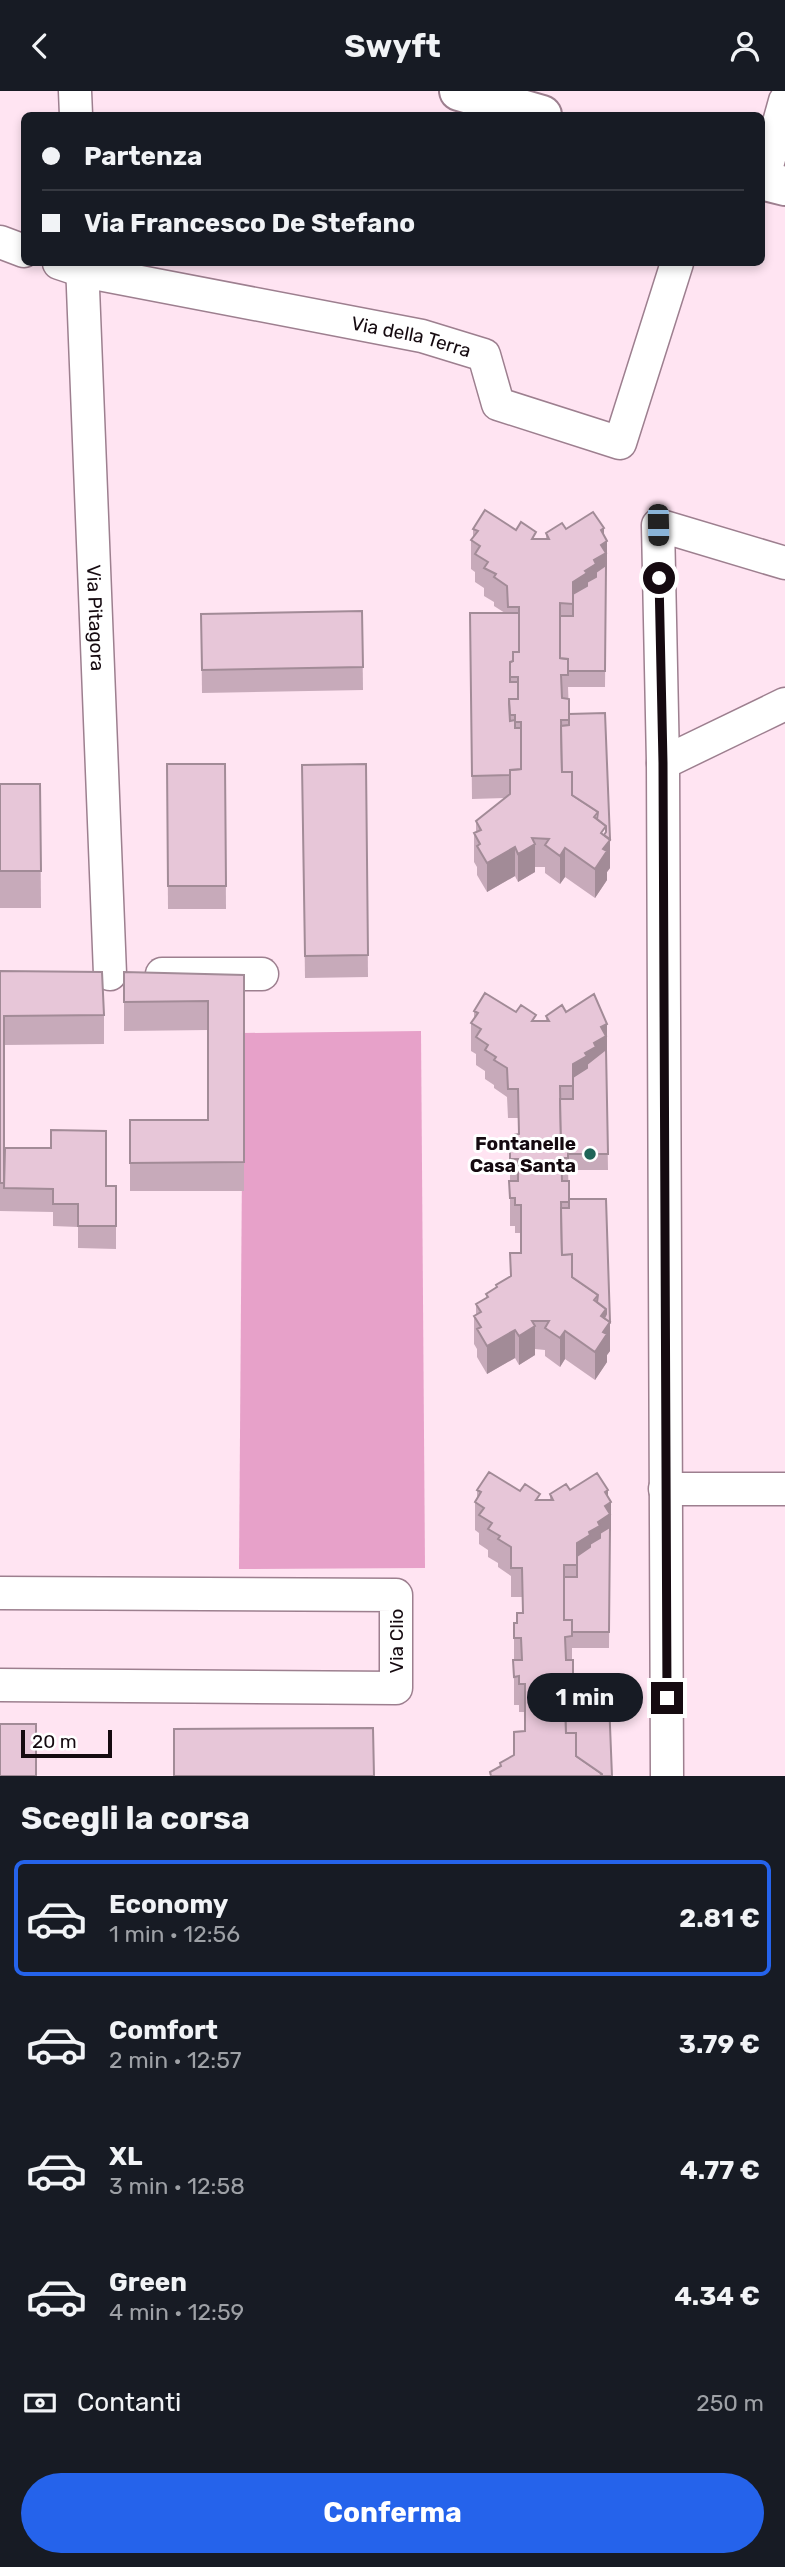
<!DOCTYPE html>
<html lang="it">
<head>
<meta charset="utf-8">
<style>
  :root { --surface:#171b24; --page:#20242c; --text:#f1f3f6; --muted:#9ea1a6; --line:#363941; --accent:#2563eb }
  body { margin:0; font-family:Rubik,sans-serif; background:var(--page); color:var(--text); height:100vh; display:flex; flex-direction:column; font-size:26px; white-space:nowrap }
  * { box-sizing:border-box; margin:0 }
  p { font-size:23px; color:var(--muted) }
  .icon { flex:none; width:38px; height:38px; fill:none; stroke:currentColor; stroke-width:2; stroke-linecap:round; stroke-linejoin:round }
  .map { position:relative; height:1685px; overflow:hidden }
  .sheet { display:flex; flex-direction:column; background:var(--surface); flex:1 }
  .sheet>* { flex:none }
  .banner { position:absolute; left:21px; top:21px; width:744px; height:154px; border-radius:10px; box-shadow:0 4px 10px #0003; display:grid; align-content:center; height:154px; padding:0 21px; background:var(--surface) }
  .scale { position:absolute; left:21px; bottom:18px; width:91px; box-sizing:border-box; padding-left:7px; border:4px solid #150a10; border-top:0; font-size:19px; line-height:24px; white-space:nowrap; color:#150a10; -webkit-text-stroke:5px #fff; paint-order:stroke }
  .end { position:absolute; width:32px; height:32px; margin:-16px; border:9px solid #150a10; background:#fff; box-shadow:0 0 0 4px #fff }
  .from { border-radius:50% }
  .bubble { position:absolute; height:49px; border-radius:24px; background:var(--surface); box-shadow:0 4px 10px #0003; font-size:23px; font-weight:700; line-height:49px; text-align:center }
  .car { position:absolute; width:21px; height:42px; margin:-21px -10px; border-radius:9px; box-shadow:0 0 5px 2px #0007; background:linear-gradient(#222 24%,#8ab4d8 0 40%,#222 0 76%,#8ab4d8 0 86%,#222 0) }
  .banner b { display:flex; align-items:center; gap:24px; height:66px; font-size:26px }
  .banner b+b { border-top:2px solid var(--line) }
  .banner i { width:18px; height:18px; background:var(--text) }
  ul { padding:0; list-style:none }
  li { display:flex; align-items:center; gap:21px; height:116px; margin:0 14px 10px; padding:0 7px; border:4px solid transparent; border-radius:10px }
  li div { flex:1 }
  li b { display:block; font-size:26px }
  li em { font-style:normal; font-weight:700 }
  li.selected { border-color:var(--accent) }
  li>.icon { width:63px; height:63px; stroke-width:1.5 }
  h2 { padding:0 21px; font-size:32px; line-height:84px }
  .pay { display:flex; align-items:center; gap:18px; height:77px; padding:0 21px; font-size:26px }
  .pay p { margin-inline-start:auto }
  .cta { display:flex; gap:14px; margin-top:auto; padding:14px 21px }
  .cta a { flex:1; height:80px; border-radius:42px; background:var(--accent); color:#fff; font-size:28px; font-weight:700; line-height:80px; text-align:center }
  header { display:flex; justify-content:space-between; align-items:center; height:91px; padding:0 21px; background:var(--surface); font-size:32px; font-weight:700 }
  .map>svg:first-child { display:block }
</style>
</head>
<body>
<header><svg class="icon" aria-label="back" viewBox="0 0 24 24"><path d="M15 5l-7 7 7 7"/></svg>Swyft<svg class="icon" aria-label="person" viewBox="0 0 24 24"><circle cx="12" cy="8" r="4"/><path d="M4 21q1-7 8-7t8 7"/></svg></header>
<div class="map">
<svg width="785" height="1685" viewBox="0 0 785 1685">
  <rect width="100%" height="100%" fill="#ffe4f2"/>
  <!-- green -->
  <polygon fill="#e7a1c9" points="421,940 425,1477 239,1478 243,942"/>
  <g fill="none" stroke-linecap="round" stroke-linejoin="round">
    <defs>
      <g id="street">
        <polyline points="75,0 76,24"/>
        <polyline points="763,89 785,10"/>
        <polyline points="0,151 24,160"/>
        <path id="s1" d="M 59,172 L 83,180 L 422,245 L 484,264 L 498,313 L 620,352 L 677,172"/>
        <path id="s2" d="M 82,172 L 110,883"/>
        <polyline points="663,672 658,434 785,472"/>
        <polyline points="162,883 262,883"/>
        <polyline points="665,1398 785,1398"/>
        <polyline points="0,1502 396,1504 396,1597 0,1594"/>
        <polyline points="667,1685 663,672 785,613"/>
      </g>
      <g id="secondary">
        <polyline points="459,0 542,24"/>
        <polyline points="761,89 785,95"/>
      </g>
    </defs>
    <!-- street casing -->
    <use href="#street" stroke="#9d7f8f" stroke-width="35"/>
    <!-- secondary casing -->
    <use href="#secondary" stroke="#9d7f8f" stroke-width="42"/>
    <!-- street -->
    <use href="#street" stroke="#fff" stroke-width="32"/>
    <!-- secondary -->
    <use href="#secondary" stroke="#fff" stroke-width="38"/>
  </g>
  <!-- wall -->
  <g fill="#c7aaba">
    <polygon points="473,438 516,439 536,448 546,448 546,442 566,438 604,445 607,478 606,479 605,596 568,596 569,623 610,777 607,781 607,789 595,807 565,786 560,793 545,782 545,776 535,776 535,781 518,791 515,785 487,801 477,784 477,776 474,771 474,742 476,741 476,730 505,707 472,708 470,522 505,522 494,515 494,511 484,505 484,497 475,491 475,481 471,478 471,449 473,446"/>
    <polygon points="362,520 363,599 202,602 201,523"/>
    <polygon points="167,673 225,673 226,818 168,818"/>
    <polygon points="366,673 368,886 305,887 302,674"/>
    <polygon points="0,693 40,693 41,817 0,817"/>
    <polygon points="0,880 104,924 104,953 4,954 4,1097 116,1095 116,1158 78,1157 78,1136 53,1135 53,1121 0,1120"/>
    <polygon points="124,881 244,884 244,1100 130,1100 130,1029 208,1029 208,939 124,940"/>
    <polygon points="474,920 516,921 536,930 546,930 546,925 566,921 607,961 606,962 608,1079 568,1079 569,1108 610,1231 610,1260 607,1264 607,1271 595,1289 565,1268 560,1276 545,1265 545,1259 535,1258 535,1264 519,1274 515,1267 487,1283 477,1266 477,1258 474,1253 474,1225 476,1224 476,1213 486,1207 486,1203 496,1197 496,1194 510,1186 521,1162 521,1142 515,1142 515,1135 510,1135 510,1053 513,1053 519,1044 518,1027 508,1027 507,1006 494,997 494,994 485,988 485,980 476,974 476,963 471,960 471,932 474,928"/>
    <polygon points="477,1399 520,1400 540,1409 550,1409 550,1403 570,1399 608,1406 611,1439 610,1440 609,1557 572,1557 572,1569 573,1585 612,1685 490,1685 490,1681 500,1676 500,1672 514,1664 525,1640 525,1621 519,1621 519,1614 514,1614 514,1532 517,1532 522,1522 522,1506 511,1506 511,1485 498,1476 498,1472 488,1466 488,1459 479,1453 479,1442 475,1439 475,1411 477,1408"/>
  </g>
  <!-- shaded-wall -->
  <g fill="#a28b97">
    <polygon points="604,437 604,452 607,450 607,478 606,479 605,596 606,491 573,519 573,491 594,469 601,439"/>
    <polygon points="610,749 610,777 607,781 607,789 595,807 595,778 603,758"/>
    <polygon points="535,753 535,781 518,791 518,763"/>
    <polygon points="515,756 515,785 487,801 487,772"/>
    <polygon points="565,757 565,786 560,793 560,765"/>
    <polygon points="607,933 607,961 573,1002 573,973 594,952 601,936"/>
    <polygon points="606,1218 606,1234 603,1241 610,1231 610,1260 607,1264 607,1271 595,1289 595,1261 601,1225"/>
    <polygon points="535,1235 535,1264 519,1274 519,1245"/>
    <polygon points="515,1239 515,1267 487,1283 487,1255"/>
    <polygon points="565,1240 565,1268 560,1276 560,1247"/>
    <polygon points="608,1399 608,1413 611,1411 611,1439 610,1440 609,1557 610,1452 577,1481 577,1452 589,1441 598,1431 605,1401"/>
  </g>
  <!-- building -->
  <g fill="#e7c6d8" stroke="#a28b97" stroke-width="2">
    <polygon points="485,419 516,439 521,431 536,441 532,448 549,448 546,442 562,432 566,438 593,421 604,437 601,439 607,450 601,454 606,462 594,469 596,473 585,480 587,482 573,491 573,513 560,512 560,567 568,568 568,584 561,584 562,607 569,608 569,629 561,629 562,681 572,681 572,704 598,721 594,726 606,735 601,742 610,749 603,758 607,760 595,778 565,757 560,765 545,754 549,748 532,747 535,753 518,763 515,756 487,772 477,755 480,753 474,742 481,739 476,730 510,703 510,679 521,678 521,631 515,631 515,624 510,624 509,608 518,608 518,586 510,586 510,571 513,570 513,561 519,561 519,516 508,516 507,495 494,486 496,483 484,477 488,471 475,463 480,455 471,449 478,440 473,438"/>
    <polygon points="606,474 605,580 568,580 568,568 560,567 560,525 573,525 573,503 587,495 587,491 596,486 596,481"/>
    <polygon points="362,520 363,576 202,579 201,523"/>
    <polygon points="470,522 519,522 519,561 513,561 513,570 510,571 510,591 518,591 518,608 509,608 509,613 510,630 515,629 515,637 521,637 521,678 510,679 510,684 472,685"/>
    <polygon points="605,622 610,748 604,744 606,741 606,735 597,728 598,721 572,704 572,681 562,681 561,635 569,634 569,623"/>
    <polygon points="167,673 225,673 226,795 168,795"/>
    <polygon points="366,673 368,864 305,865 302,674"/>
    <polygon points="0,693 40,693 41,780 0,780"/>
    <polygon points="0,880 102,881 104,924 4,925 4,1092 0,1092"/>
    <polygon points="124,881 244,884 244,1071 130,1072 130,1029 208,1029 208,910 124,911"/>
    <polygon points="485,902 516,921 521,914 536,924 532,930 549,930 546,925 562,914 566,921 594,903 607,933 601,936 606,945 594,952 596,956 585,962 587,965 573,973 573,995 560,995 561,1050 568,1050 568,1067 561,1067 562,1090 569,1090 569,1111 561,1111 562,1164 572,1163 572,1186 598,1204 594,1209 606,1218 601,1225 610,1231 603,1241 607,1243 595,1261 565,1240 560,1247 545,1237 549,1230 532,1230 535,1235 519,1245 515,1239 487,1255 477,1238 481,1236 474,1225 481,1221 476,1213 488,1206 486,1203 497,1196 496,1194 511,1185 510,1162 521,1162 521,1114 515,1114 515,1107 510,1107 509,1090 518,1090 518,1068 510,1068 510,1053 513,1053 513,1044 519,1043 518,998 508,998 507,977 494,969 496,966 485,959 488,954 476,946 481,938 471,932 478,922 474,920"/>
    <polygon points="606,958 608,1063 568,1063 568,1050 561,1050 560,1008 573,1008 573,986 587,977 587,973"/>
    <polygon points="51,1039 106,1040 106,1095 116,1095 116,1135 78,1135 78,1113 53,1113 53,1098 4,1097 5,1057 51,1057"/>
    <polygon points="569,1108 606,1108 610,1231 604,1227 606,1223 606,1218 597,1211 598,1204 572,1186 572,1163 562,1164 561,1117 569,1117"/>
    <polygon points="489,1381 520,1400 525,1393 540,1403 536,1409 553,1409 550,1403 566,1393 570,1399 597,1382 608,1399 605,1401 611,1411 605,1415 610,1423 598,1431 600,1435 589,1441 590,1444 577,1452 577,1474 564,1474 564,1529 572,1529 572,1545 565,1546 566,1569 573,1569 573,1590 565,1590 566,1642 576,1642 576,1665 602,1683 600,1685 491,1685 490,1681 501,1675 500,1672 514,1664 514,1641 525,1640 525,1593 519,1593 519,1585 514,1586 513,1569 522,1569 521,1547 514,1547 514,1532 517,1532 517,1522 523,1522 522,1477 511,1477 511,1456 498,1448 500,1445 488,1438 492,1432 479,1424 484,1417 475,1411 481,1401 477,1399"/>
    <polygon points="610,1436 609,1541 572,1541 572,1529 564,1529 564,1486 577,1486 577,1465 590,1456 590,1453 600,1447 600,1442"/>
    <polygon points="573,1585 608,1585 612,1685 602,1685 602,1683 576,1665 576,1642 566,1642 565,1596 573,1596"/>
    <rect x="0" y="1633" width="36" height="52"/>
    <polygon points="373,1637 374,1685 174,1685 174,1638"/>
  </g>
  <g fill="none" stroke-linecap="round" stroke-linejoin="round">
    <!-- route -->
    <polyline stroke="#150a10" stroke-width="9" points="659,487 663,672 667,1607"/>
  </g>
  <!-- markers -->
  <circle fill="#1f6558" stroke="#fff" stroke-width="2.5" cx="590" cy="1063" r="7"/>
  <g text-anchor="middle" dominant-baseline="central" stroke-width="6" stroke-linejoin="round" paint-order="stroke">
    <!-- street labels -->
    <g font-size="19" fill="#150a10" stroke="#fff">
      <text stroke="none"><textPath href="#s1" startOffset="360">Via della Terra</textPath></text>
      <text stroke="none"><textPath href="#s2" startOffset="355">Via Pitagora</textPath></text>
      <text transform="translate(396 1550) rotate(-90)">Via Clio</text>
    </g>
    <!-- poi labels -->
    <g font-size="19" font-weight="bold" fill="#150a10" stroke="#fff" text-anchor="end">
      <text x="576" y="1052">Fontanelle<tspan x="576" dy="22">Casa Santa</tspan></text>
    </g>
  </g>
</svg>
<div class="scale">20 m</div>
<i class="end from" style="left:659px;top:487px"></i>
<i class="end" style="left:667px;top:1607px"></i>
<div class="bubble" style="left:527px;top:1582px;width:116px">1 min</div>
<i class="car" style="left:658px;top:434px;rotate:179deg"></i>
<div class="banner">
<b><i class="from"></i>Partenza</b>
<b><i></i>Via Francesco De Stefano</b>
</div>
</div>
<section class="sheet">
<h2>Scegli la corsa</h2>
<ul>
<li class="selected"><svg class="icon" aria-label="car" viewBox="0 0 24 24"><path d="M5 17H2v-5l4-1 3-4h7l3 4 3 1v5h-3M9 17h6M6 11h13"/><circle cx="7" cy="17" r="2"/><circle cx="17" cy="17" r="2"/></svg><div><b>Economy</b><p>1 min · 12:56</p></div><em>2.81 €</em></li>
<li><svg class="icon" aria-label="car" viewBox="0 0 24 24"><path d="M5 17H2v-5l4-1 3-4h7l3 4 3 1v5h-3M9 17h6M6 11h13"/><circle cx="7" cy="17" r="2"/><circle cx="17" cy="17" r="2"/></svg><div><b>Comfort</b><p>2 min · 12:57</p></div><em>3.79 €</em></li>
<li><svg class="icon" aria-label="car" viewBox="0 0 24 24"><path d="M5 17H2v-5l4-1 3-4h7l3 4 3 1v5h-3M9 17h6M6 11h13"/><circle cx="7" cy="17" r="2"/><circle cx="17" cy="17" r="2"/></svg><div><b>XL</b><p>3 min · 12:58</p></div><em>4.77 €</em></li>
<li><svg class="icon" aria-label="car" viewBox="0 0 24 24"><path d="M5 17H2v-5l4-1 3-4h7l3 4 3 1v5h-3M9 17h6M6 11h13"/><circle cx="7" cy="17" r="2"/><circle cx="17" cy="17" r="2"/></svg><div><b>Green</b><p>4 min · 12:59</p></div><em>4.34 €</em></li>
</ul>
<div class="pay"><svg class="icon" aria-label="cash" viewBox="0 0 24 24"><path d="M3 7h18v10H3z"/><circle cx="12" cy="12" r="2"/></svg>Contanti<p>250 m</p></div>
<div class="cta"><a>Conferma</a></div>
</section>
</body>
</html>
